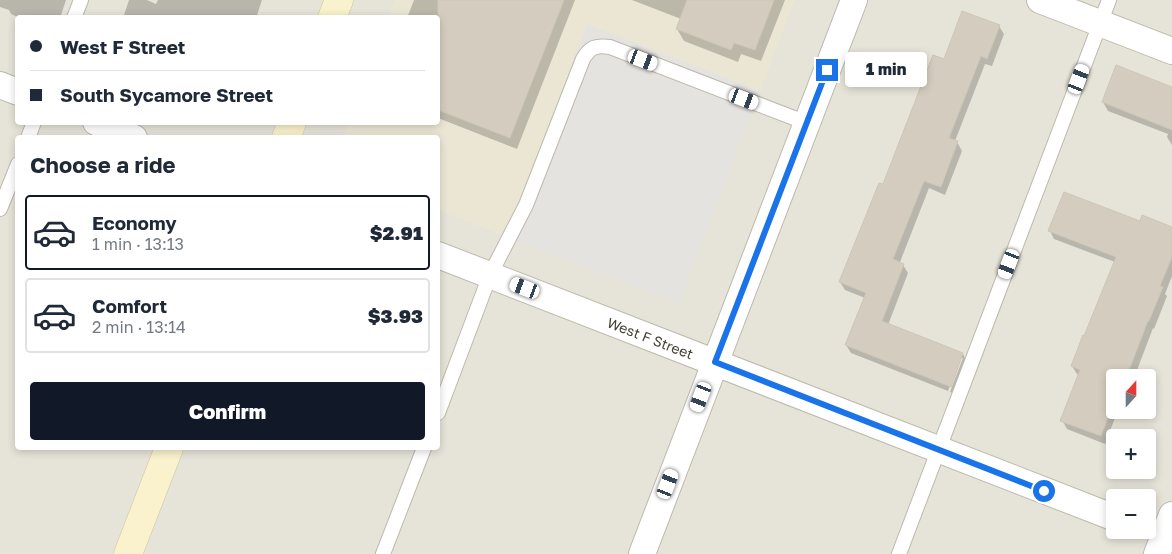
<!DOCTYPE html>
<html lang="en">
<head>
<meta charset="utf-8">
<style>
  :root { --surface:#fff; --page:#f2f2f3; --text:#1f2937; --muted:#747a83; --line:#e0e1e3; --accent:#111827 }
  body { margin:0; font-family:"Golos Text",sans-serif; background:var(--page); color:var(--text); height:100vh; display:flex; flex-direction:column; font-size:19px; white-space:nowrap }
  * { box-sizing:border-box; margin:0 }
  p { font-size:16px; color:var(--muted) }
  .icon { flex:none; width:28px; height:28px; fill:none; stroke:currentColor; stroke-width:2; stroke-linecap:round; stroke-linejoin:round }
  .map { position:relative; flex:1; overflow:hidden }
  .panel { position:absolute; left:15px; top:135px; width:425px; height:315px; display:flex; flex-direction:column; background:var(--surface); border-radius:5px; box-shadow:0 2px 8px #0003 }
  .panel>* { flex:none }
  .guide { position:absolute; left:15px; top:15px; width:425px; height:110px; border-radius:5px; box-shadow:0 2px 8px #0003; display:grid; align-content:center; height:110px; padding:0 15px; background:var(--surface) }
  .needle { width:32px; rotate:21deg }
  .buttons { position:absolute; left:1106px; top:369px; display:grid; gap:10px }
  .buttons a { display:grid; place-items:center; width:50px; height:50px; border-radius:5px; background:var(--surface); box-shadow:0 2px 8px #0003; font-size:25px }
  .end { position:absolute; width:22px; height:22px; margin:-11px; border:6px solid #1a73e8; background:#fff; box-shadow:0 0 0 2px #fff }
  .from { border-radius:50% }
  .bubble { position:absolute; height:35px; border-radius:5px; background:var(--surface); box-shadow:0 2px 8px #0003; font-size:16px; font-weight:800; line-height:35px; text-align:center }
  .car { position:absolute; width:15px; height:30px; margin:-15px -8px; border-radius:6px; box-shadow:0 0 4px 1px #0007; background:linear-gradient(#fff 24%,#345 0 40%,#fff 0 76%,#345 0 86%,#fff 0) }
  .guide b { display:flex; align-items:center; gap:18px; height:48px; font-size:19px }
  .guide b+b { border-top:1px solid var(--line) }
  .guide i { width:12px; height:12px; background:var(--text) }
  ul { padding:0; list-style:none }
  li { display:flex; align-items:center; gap:15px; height:75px; margin:0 10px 8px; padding:0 5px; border:2px solid var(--line); border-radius:5px }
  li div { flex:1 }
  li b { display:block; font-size:19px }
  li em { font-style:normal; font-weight:800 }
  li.active { border-color:var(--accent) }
  li>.icon { width:45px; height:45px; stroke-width:1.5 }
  h2 { padding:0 15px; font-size:22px; line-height:60px }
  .cta { display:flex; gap:10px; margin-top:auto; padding:10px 15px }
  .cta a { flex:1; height:58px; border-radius:5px; background:var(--accent); color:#fff; font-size:20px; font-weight:800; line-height:58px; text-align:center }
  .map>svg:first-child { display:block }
</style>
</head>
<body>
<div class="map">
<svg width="1172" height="554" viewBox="0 0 1172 554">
  <rect width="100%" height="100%" fill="#f3f1e9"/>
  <!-- residential -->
  <path fill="#e6e3d8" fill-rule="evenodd" d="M 0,0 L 1172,0 L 1172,554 L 0,554 ZM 18,18 L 438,18 L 438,122 L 18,122 ZM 18,138 L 438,138 L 438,448 L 18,448 ZM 1115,378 L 1148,378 L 1148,410 L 1115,410 ZM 1115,438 L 1148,438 L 1148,470 L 1115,470 ZM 1115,498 L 1148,498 L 1148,530 L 1115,530 Z"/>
  <!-- education -->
  <polygon fill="#ebe6d4" points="395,0 795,0 679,303 438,210 438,138 342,138 348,123 438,122 438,18 388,17"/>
  <!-- parking -->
  <polygon fill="#e5e3e0" points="587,24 760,91 679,303 506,237"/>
  <!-- shadow -->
  <g fill="#0003">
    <polygon points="0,0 66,0 60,18 20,18 11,14 9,10 0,7"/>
    <polygon points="129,0 147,0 156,4 158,0 262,0 256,18 123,18"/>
    <polygon points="414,0 575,0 517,149 438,118 438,18 407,18"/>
    <polygon points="632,0 785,0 761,61 741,54 738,62 684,41 677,29 681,19"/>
    <polygon points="999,26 1004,34 992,66 985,64 955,141 957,142 962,151 945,195 929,188 900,262 903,265 908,273 888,325 963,354 967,363 955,394 950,392 963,358 960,358 948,391 851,353 846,345 865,298 845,290 840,282 884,186 944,61"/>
    <polygon points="1172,89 1172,145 1167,137 1168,134 1108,111 1103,102"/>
    <polygon points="1141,223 1172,228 1172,276 1165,294 1167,296 1154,329 1153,328 1134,378 1115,378 1115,410 1118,410 1105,444 1067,429 1062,420 1079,375 1077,374 1072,366 1085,337 1115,262 1054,239 1050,231"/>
  </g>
  <!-- building -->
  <g fill="#d4cdbf" stroke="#cec6b3">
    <polygon points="438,0 564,0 510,138 438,110"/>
    <polygon points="687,0 774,0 755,50 734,43 731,50 676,29"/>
    <polygon points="962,11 1000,25 987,59 981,56 949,138 958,141 941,187 924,181 893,259 904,264 882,321 963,353 951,387 845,345 866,293 839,282 879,183 883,184 933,55 944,59"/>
    <polygon points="1116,65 1172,87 1172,130 1102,102"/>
    <polygon points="1064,192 1140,221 1142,215 1172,227 1172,257 1160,286 1163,287 1149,321 1148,321 1126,378 1115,378 1115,399 1101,436 1060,421 1080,370 1071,366 1083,335 1084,336 1116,257 1048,231"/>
  </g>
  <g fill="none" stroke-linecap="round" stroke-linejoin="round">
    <defs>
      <g id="service">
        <polyline points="74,18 81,0"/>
        <polyline points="28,138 34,122"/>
        <polyline points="0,209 18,164"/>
        <path d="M 438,413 L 490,275 L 526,205 L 583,59 C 590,47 596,45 610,47 L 807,123"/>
        <polyline points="383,554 424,448"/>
        <polyline points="899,554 1109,0"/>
      </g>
      <g id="minor">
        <polyline points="1040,0 1172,51"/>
        <polyline points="0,85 18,92"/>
        <polyline points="96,122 134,138"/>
        <path id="s1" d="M 438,255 L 1115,518"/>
        <polyline points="642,554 854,0"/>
        <polyline points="1157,554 1172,515"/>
      </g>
      <g id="secondary">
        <polyline points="332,18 339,0"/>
        <polyline points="286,138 292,122"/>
        <polyline points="128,554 169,448"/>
      </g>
    </defs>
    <!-- service casing -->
    <use href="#service" stroke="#beb9ac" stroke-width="16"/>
    <!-- minor casing -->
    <use href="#minor" stroke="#beb9ac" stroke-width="28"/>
    <!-- secondary casing -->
    <use href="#secondary" stroke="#cec69d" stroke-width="29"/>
    <!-- service -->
    <use href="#service" stroke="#fff" stroke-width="14"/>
    <!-- minor -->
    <use href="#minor" stroke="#fff" stroke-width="26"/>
    <!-- secondary -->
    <use href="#secondary" stroke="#faf2cc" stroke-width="28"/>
  </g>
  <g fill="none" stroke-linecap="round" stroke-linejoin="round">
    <!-- route -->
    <polyline stroke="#1a73e8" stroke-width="6" points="827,70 715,362 1044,491"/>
  </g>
  <g text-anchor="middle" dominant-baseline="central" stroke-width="4" stroke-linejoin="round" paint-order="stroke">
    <!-- street labels -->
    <g font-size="14" fill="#464238" stroke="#fff">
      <text stroke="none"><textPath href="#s1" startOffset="228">West F Street</textPath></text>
    </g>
  </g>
</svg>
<div class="buttons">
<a><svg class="needle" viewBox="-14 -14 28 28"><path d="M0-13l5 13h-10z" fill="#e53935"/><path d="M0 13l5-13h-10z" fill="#747a83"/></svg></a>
<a>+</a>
<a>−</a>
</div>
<i class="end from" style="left:1044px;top:491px"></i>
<i class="end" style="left:827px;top:70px"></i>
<div class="bubble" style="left:845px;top:52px;width:82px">1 min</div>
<i class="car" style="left:643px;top:60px;rotate:111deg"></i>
<i class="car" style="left:1079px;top:79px;rotate:21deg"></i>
<i class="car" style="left:744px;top:99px;rotate:111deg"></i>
<i class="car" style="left:1009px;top:264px;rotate:201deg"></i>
<i class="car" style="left:525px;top:288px;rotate:291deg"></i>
<i class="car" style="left:701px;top:397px;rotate:201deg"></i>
<i class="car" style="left:668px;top:484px;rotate:21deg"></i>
<div class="guide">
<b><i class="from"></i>West F Street</b>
<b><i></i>South Sycamore Street</b>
</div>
<section class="panel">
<h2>Choose a ride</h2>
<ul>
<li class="active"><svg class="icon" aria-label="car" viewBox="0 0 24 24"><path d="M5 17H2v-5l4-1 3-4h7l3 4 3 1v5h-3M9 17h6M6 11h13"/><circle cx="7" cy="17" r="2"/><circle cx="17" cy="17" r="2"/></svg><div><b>Economy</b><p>1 min · 13:13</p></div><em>$2.91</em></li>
<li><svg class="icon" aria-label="car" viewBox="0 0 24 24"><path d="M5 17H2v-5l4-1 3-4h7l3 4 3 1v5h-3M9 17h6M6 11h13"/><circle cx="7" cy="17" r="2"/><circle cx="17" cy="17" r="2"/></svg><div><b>Comfort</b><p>2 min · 13:14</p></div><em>$3.93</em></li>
</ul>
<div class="cta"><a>Confirm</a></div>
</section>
</div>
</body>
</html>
